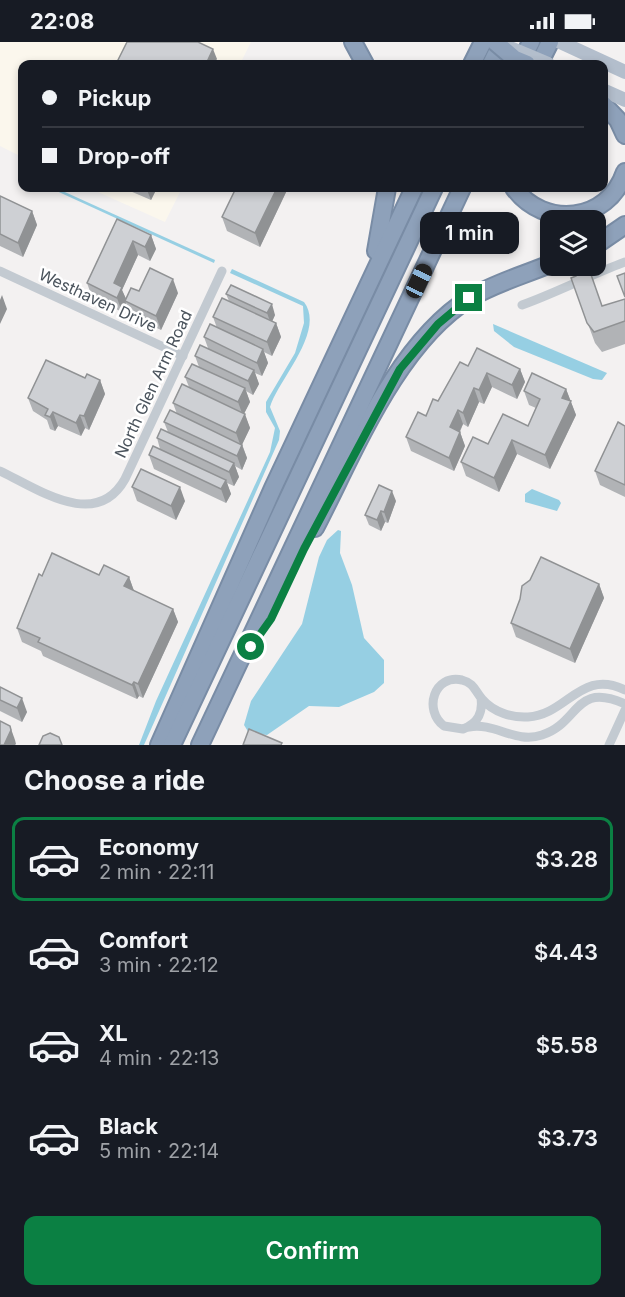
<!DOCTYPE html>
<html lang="en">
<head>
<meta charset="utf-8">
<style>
  :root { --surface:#171b24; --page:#20242c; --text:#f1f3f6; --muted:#9ea1a6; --line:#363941; --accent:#0b8043 }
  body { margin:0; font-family:Inter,sans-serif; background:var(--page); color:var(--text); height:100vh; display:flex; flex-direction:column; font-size:22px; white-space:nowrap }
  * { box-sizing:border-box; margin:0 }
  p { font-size:20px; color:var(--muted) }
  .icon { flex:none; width:33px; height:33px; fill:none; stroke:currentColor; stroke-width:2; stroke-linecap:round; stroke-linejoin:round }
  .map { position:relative; height:703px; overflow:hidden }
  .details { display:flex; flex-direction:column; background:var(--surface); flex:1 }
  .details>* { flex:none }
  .banner { position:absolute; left:18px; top:18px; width:590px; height:132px; border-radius:12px; box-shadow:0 3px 9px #0003; display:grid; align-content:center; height:132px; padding:0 24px; background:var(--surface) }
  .tools { position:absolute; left:540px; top:168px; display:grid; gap:12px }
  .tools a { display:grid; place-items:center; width:66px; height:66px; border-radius:12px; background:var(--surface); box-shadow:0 3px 9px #0003; font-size:30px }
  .end { position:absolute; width:27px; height:27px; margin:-14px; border:8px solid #0b8043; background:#fff; box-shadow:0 0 0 3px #fff }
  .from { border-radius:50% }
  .bubble { position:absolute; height:42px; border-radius:12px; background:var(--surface); box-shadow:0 3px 9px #0003; font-size:20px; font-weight:600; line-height:42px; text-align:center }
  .car { position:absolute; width:18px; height:36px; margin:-18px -9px; border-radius:8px; box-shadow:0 0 4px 2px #0007; background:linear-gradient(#222 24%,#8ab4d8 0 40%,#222 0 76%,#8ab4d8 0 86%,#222 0) }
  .banner b { display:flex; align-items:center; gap:21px; height:57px; font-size:22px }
  .banner b+b { border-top:2px solid var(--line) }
  .banner i { width:15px; height:15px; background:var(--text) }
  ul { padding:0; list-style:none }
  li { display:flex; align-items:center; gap:18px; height:84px; margin:0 12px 9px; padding:0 12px; border:3px solid transparent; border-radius:12px }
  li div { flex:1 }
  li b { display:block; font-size:22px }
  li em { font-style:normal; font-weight:600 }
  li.active { border-color:var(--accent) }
  li>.icon { width:54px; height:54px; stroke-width:1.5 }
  h2 { padding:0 24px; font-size:27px; line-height:72px }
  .action { display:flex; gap:12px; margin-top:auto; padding:12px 24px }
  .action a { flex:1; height:69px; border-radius:12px; background:var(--accent); color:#fff; font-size:24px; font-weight:600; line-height:69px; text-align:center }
  .status { display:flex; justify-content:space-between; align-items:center; height:42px; padding:0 30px; background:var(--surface); direction:ltr }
  .status svg { height:16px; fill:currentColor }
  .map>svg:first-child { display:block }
</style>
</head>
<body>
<div class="status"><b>22:08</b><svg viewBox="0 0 49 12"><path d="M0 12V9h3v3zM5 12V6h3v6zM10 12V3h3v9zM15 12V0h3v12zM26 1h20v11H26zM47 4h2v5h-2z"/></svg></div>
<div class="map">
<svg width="625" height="703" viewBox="0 0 625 703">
  <rect width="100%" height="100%" fill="#f3f1f1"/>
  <!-- commercial -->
  <g fill="#fbf7ed">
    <polygon points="0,0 251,0 240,22 22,22 22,115 0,104"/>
    <polygon points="89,146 182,146 165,180"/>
  </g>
  <!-- water -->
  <g fill="#96cfe3">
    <polygon points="50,146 56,146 215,218 214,221"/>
    <path d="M 232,227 L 304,260 C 326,289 278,338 270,365 L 280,389 L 279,398 L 144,703 L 139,703 L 156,659 L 270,410 L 275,386 L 266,370 L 266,360 L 295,311 L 304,281 L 303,264 L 230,231 Z"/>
    <polygon points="493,282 607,331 602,338 593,337 514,305 494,289"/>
    <polygon points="532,447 559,458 561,461 557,469 525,460 525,452"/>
    <polygon points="338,488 341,489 340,511 352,543 364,596 384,618 384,641 374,650 339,665 309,664 267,693 249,691 244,683 251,659 302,582 319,515 327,498"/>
  </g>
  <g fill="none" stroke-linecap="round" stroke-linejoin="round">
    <defs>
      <g id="highway">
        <polyline points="353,0 365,22"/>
        <polyline points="472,22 483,0"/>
        <polyline points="491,22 502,0"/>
        <polyline points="520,22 531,0"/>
        <polyline points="539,22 550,0"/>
        <polyline points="603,62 618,78 625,93"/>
        <path d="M 514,146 C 544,187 608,181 625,130"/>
        <polyline points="596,203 625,183"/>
        <polyline points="376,209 387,146"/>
        <path d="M 315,486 C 354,411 396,302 470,256 C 495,241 524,233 550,222"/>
        <polyline points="159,703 273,446 414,146"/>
        <polyline points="172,703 434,146"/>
        <polyline points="200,703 462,146"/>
      </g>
    </defs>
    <!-- highway casing -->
    <use href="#highway" stroke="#798ca5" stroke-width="20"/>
    <!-- street -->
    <g stroke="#c3cad1" stroke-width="9">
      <polyline points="0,229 183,314"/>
      <path d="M 522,263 C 558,250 590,233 625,220"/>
      <path d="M 0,429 C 38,447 96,489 125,437 L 222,229"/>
      <path d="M 481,656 C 483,671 478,681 463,687 L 444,684 C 423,668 434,632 462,638 C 474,641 475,649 482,657 C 493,670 512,676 528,675 C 567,673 581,626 625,648"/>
      <path d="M 469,685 C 495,680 515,702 542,693 C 580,681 574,639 625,662"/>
      <polyline points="609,703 625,668"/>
    </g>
    <!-- primary -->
    <g stroke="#b3becc" stroke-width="14">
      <polyline points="560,0 625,30"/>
      <polyline points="603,48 625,58"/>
    </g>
    <!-- highway -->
    <use href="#highway" stroke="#8ea1ba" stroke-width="16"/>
    <defs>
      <polyline id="highway-bridge" points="495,0 515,17 527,22"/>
    </defs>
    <!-- highway-bridge casing -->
    <use href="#highway-bridge" stroke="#798ca5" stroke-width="20" stroke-linecap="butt"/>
    <!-- primary-bridge -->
    <polyline stroke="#b3becc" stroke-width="14" points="503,3 548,22"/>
    <!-- highway-bridge -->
    <use href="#highway-bridge" stroke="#8ea1ba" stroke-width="16"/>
  </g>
  <!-- wall -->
  <g fill="#b1b3b6">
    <polygon points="123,146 157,146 151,158"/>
    <polygon points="236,146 288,146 260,205 227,189 222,175"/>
    <polygon points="0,154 32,169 37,183 23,215 0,204"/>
    <polygon points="117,177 151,193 156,207 150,219 138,213 122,248 126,257 139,249 178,251 161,288 130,273 126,261 122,270 92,255 87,241"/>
    <polygon points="571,236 603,264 625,257 625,302 602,310 595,301"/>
    <polygon points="226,252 275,273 272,279 276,281 281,295 272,314 264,310 268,321 262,334 255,331 259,342 253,353 246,349 250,360 244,371 250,386 242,402 247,416 242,428 235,424 239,435 234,444 227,441 231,452 226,461 154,427 149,413 160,407 157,396 168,390 164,380 177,372 173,361 189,345 185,335 199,325 195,314 208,306 204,295 217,286 213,275 229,259"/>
    <polygon points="468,324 520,327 525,340 517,357 492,345 484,362 479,360 468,385 463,382 460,390 465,404 454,429 411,409 406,395"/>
    <polygon points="85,336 100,338 105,352 89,388 85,386 81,394 58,384 55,389 50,387 47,378 33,369 28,356"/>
    <polygon points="566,347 576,373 550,427 517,412 499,450 466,434 461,420 488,402 528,384 536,366 529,363 524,349"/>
    <polygon points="625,384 625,455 600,443 595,429"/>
    <polygon points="132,445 185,459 176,478 137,459"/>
    <polygon points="396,459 388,481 385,480 381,489 369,483 365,473"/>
    <polygon points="99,533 129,535 134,549 173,567 178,580 143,656 139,654 137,657 43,614 41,609 22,600 17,586 42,534"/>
    <polygon points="599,542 604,556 575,621 516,595 511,581"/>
    <polygon points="0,645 27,670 22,680 0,669"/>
  </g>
  <!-- shaded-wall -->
  <g fill="#909294">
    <polygon points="213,7 217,17 214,22 206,22"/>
    <polygon points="148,146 157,146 151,158 147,148"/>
    <polygon points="277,146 288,146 260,205 255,191"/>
    <polygon points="32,169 37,183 23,215 18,201"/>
    <polygon points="151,193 156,207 150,219 145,205"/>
    <polygon points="133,199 138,213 122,248 127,259 125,259 126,261 122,270 117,256 114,241"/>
    <polygon points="173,237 178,251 161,288 156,274"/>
    <polygon points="2,253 7,267 0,282 0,258"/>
    <polygon points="272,262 275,273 271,282 267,271"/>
    <polygon points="276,281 281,295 272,314 267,300"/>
    <polygon points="263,307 268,321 262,334 257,321"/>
    <polygon points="520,327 525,340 517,357 512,343"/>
    <polygon points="254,328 259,342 253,353 248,339"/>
    <polygon points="487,331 492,345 484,362 479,348"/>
    <polygon points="100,338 105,352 89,388 84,374"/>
    <polygon points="245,346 250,360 243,374 238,360"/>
    <polygon points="474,346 479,360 468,385 463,371"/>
    <polygon points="566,347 576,373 550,427 545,413 562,356"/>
    <polygon points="458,368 463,382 455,399 450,385"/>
    <polygon points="53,370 58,384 55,389 50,375"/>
    <polygon points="245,372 250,386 241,405 236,391"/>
    <polygon points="80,373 85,386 81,394 76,381"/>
    <polygon points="460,390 465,404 454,429 449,416"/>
    <polygon points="512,398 517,412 499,450 494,436"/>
    <polygon points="242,403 247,416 242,428 237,414"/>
    <polygon points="234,421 239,435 234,444 229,430"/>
    <polygon points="226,438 231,452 226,461 221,447"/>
    <polygon points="180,445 185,459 176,478 171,464"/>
    <polygon points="392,449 396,459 388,481 384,470"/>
    <polygon points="381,469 385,480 381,489 377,478"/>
    <polygon points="129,535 134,549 124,544"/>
    <polygon points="599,542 604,556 575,621 570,607"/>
    <polygon points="173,567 178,580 143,656 138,642"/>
    <polygon points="134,640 139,654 137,657 132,643"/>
    <polygon points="22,656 27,670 22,680 17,666"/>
    <polygon points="10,684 15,698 16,702 15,703 4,703"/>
  </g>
  <!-- building -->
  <g fill="#ced0d4" stroke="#909294" stroke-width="1.5">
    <polygon points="127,0 198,0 213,7 206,22 116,22"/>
    <polygon points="236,146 277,146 255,191 222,175"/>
    <polygon points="0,154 32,169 18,201 0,192"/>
    <polygon points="117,177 151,193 145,205 133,199 114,241 122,245 117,256 87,241"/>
    <polygon points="588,224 602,264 625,257 625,279 594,290 587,281 571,236 576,234 575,230"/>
    <polygon points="150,226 173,237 156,274 125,259 131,246 139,249"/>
    <polygon points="625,231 625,255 617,234"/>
    <polygon points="231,243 272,262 267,271 226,252"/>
    <polygon points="222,256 276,281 267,300 213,275"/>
    <polygon points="210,282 263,307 257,321 204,295"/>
    <polygon points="200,303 254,328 248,339 195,314"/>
    <polygon points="477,306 520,327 512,343 487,331 479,348 474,346 463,371 458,368 450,385 460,390 449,416 406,395 418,370 426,374 433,357 438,359 460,320 468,324"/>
    <polygon points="46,318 85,336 87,332 100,338 84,374 80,373 76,381 53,370 50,375 45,373 48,367 28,356"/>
    <polygon points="192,322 245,346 238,360 185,335"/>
    <polygon points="532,331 566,347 562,356 571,359 545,413 512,398 494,436 461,420 473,395 488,402 503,372 528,384 540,357 524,349"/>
    <polygon points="182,342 245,372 236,391 173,361"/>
    <polygon points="170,368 242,403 237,414 164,380"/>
    <polygon points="618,380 625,384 625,443 595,429"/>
    <polygon points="161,387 234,421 229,430 157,396"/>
    <polygon points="153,404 226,438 221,447 149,413"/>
    <polygon points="141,427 180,445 171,464 132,445"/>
    <polygon points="379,443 392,449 384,470 381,469 377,478 365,473"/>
    <polygon points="52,511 99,533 104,523 129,535 124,544 173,567 138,642 134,640 132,643 38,600 40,596 17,586 39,532 42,534"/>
    <polygon points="541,515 599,542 570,607 511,581 520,557 522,544 530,538"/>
    <polygon points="0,645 22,656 17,666 0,658"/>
    <polygon points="0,679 10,684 11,688 4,703 0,703"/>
    <polygon points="249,687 282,701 281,703 243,703"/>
    <polygon points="50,691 59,695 62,703 39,703 43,694"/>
  </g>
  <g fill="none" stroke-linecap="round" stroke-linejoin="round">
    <!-- route -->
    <polyline stroke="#0b8043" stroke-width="8" points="251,605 271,577 304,507 400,327 438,282 469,256"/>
  </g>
  <g text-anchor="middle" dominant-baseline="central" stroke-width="5" stroke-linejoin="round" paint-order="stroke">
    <!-- street labels -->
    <g font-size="16" fill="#4a535c" stroke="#fff">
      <text transform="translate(98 258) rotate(25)">Westhaven Drive</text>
      <text transform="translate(153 342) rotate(-65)">North Glen Arm Road</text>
    </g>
  </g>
</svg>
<div class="tools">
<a><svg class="icon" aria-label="layers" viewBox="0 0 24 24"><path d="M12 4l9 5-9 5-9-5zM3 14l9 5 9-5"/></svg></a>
</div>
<i class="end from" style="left:251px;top:605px"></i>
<i class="end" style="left:469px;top:256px"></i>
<div class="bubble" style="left:420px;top:170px;width:99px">1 min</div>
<i class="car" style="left:419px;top:239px;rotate:25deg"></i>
<div class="banner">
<b><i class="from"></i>Pickup</b>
<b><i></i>Drop-off</b>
</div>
</div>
<section class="details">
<h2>Choose a ride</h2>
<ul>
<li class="active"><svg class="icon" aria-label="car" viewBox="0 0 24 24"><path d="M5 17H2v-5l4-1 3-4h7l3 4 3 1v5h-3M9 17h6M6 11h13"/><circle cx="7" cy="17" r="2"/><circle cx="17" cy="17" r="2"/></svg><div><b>Economy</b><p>2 min · 22:11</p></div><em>$3.28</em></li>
<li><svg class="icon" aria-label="car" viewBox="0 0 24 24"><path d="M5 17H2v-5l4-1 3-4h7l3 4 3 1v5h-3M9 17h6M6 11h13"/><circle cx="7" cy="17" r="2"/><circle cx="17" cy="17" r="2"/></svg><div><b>Comfort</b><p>3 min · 22:12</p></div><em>$4.43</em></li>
<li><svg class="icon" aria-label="car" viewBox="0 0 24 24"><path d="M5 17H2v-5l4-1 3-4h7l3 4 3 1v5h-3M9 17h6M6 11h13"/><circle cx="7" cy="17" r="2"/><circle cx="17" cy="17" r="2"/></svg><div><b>XL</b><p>4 min · 22:13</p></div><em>$5.58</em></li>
<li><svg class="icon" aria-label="car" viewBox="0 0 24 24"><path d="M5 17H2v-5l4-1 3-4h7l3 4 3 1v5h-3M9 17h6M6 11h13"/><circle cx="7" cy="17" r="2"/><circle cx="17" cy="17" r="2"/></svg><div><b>Black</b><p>5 min · 22:14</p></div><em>$3.73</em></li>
</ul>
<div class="action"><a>Confirm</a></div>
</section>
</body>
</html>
